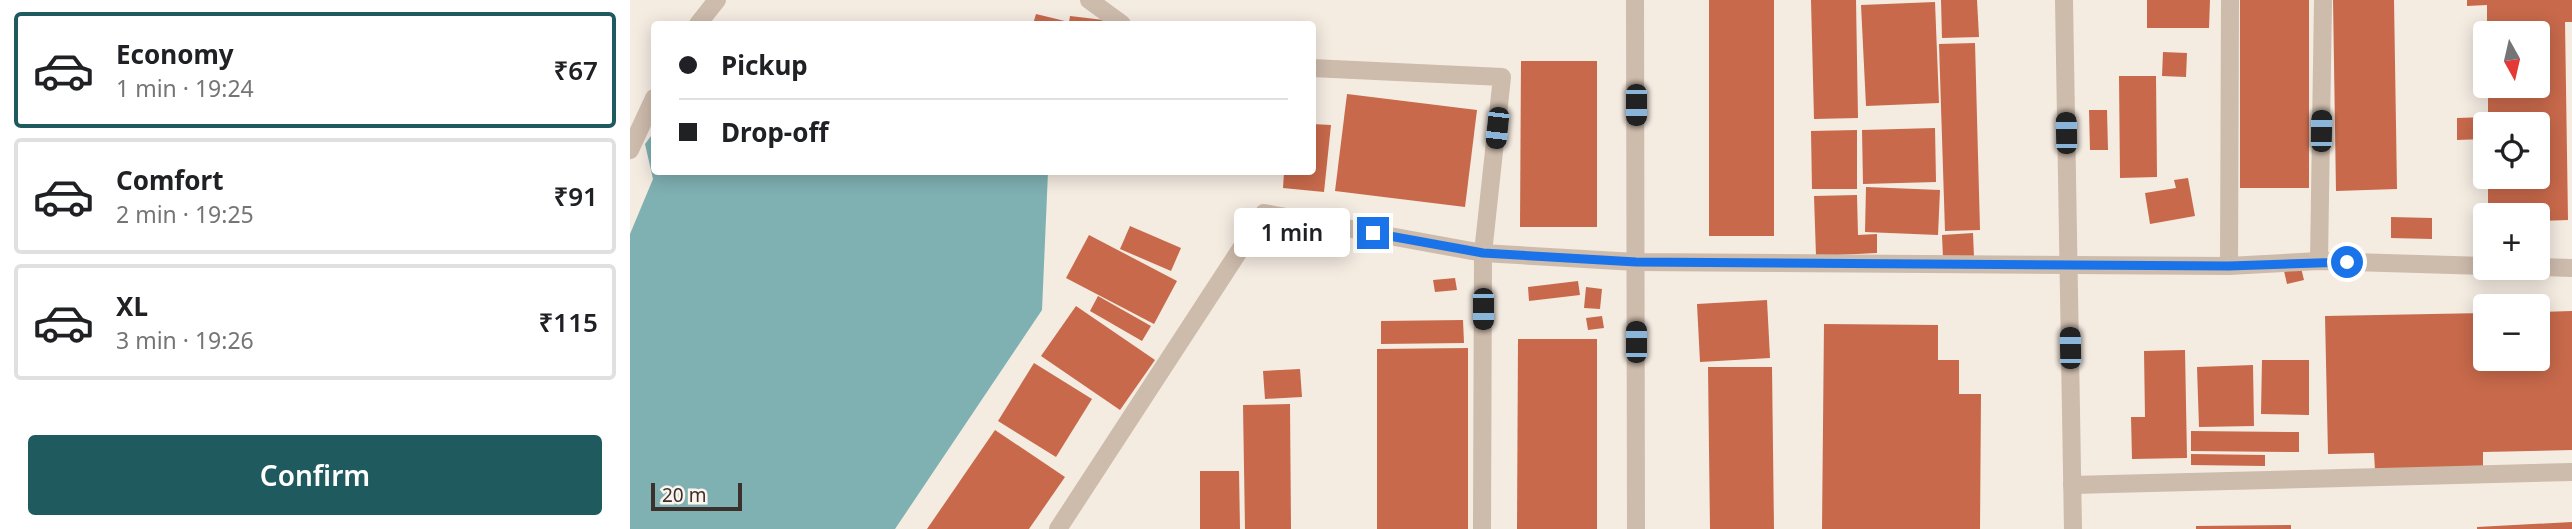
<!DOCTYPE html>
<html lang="en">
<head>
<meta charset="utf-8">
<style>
  :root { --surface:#fff; --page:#f6f6f6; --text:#202124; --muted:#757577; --line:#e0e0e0; --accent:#1f5a5e }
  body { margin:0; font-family:"Noto Sans",sans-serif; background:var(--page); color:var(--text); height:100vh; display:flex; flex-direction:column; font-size:26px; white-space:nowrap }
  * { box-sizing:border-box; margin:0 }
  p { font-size:23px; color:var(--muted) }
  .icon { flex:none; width:38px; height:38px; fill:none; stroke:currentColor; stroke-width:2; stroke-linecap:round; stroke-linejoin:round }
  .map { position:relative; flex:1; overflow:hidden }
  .panel { display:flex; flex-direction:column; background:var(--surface); width:630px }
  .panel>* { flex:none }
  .banner { position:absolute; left:21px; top:21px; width:665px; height:154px; border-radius:7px; box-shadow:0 4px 18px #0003; display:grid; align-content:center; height:154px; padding:0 28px; background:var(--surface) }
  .needle { width:46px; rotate:172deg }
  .controls { position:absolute; left:1843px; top:21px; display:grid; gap:14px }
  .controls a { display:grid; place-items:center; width:77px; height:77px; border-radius:7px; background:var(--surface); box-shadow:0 4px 18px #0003; font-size:35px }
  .scale { position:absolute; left:21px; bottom:18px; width:91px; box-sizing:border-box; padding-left:7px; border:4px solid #3b302b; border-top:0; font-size:19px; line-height:24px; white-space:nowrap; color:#3b302b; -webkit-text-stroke:5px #fbf5ee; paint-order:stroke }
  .end { position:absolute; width:32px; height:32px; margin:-16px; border:9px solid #1a73e8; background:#fff; box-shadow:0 0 0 4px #fff }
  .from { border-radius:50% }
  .bubble { position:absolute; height:49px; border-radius:7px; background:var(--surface); box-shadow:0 4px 18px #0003; font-size:23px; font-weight:600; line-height:49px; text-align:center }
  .car { position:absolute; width:21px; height:42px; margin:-21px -10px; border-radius:9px; box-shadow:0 0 5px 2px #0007; background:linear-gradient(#222 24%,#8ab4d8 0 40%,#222 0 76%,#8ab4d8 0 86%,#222 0) }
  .banner b { display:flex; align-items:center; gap:24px; height:66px; font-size:26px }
  .banner b+b { border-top:2px solid var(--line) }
  .banner i { width:18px; height:18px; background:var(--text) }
  ul { padding:12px 0 0; list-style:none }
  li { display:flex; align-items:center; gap:21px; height:116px; margin:0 14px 10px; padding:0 14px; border:4px solid var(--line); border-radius:7px }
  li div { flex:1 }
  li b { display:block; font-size:26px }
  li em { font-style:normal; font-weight:600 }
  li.on { border-color:var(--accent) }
  li>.icon { width:63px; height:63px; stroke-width:1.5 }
  .button { display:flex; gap:14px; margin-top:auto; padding:14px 28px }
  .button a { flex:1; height:80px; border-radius:7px; background:var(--accent); color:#fff; font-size:28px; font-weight:600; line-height:80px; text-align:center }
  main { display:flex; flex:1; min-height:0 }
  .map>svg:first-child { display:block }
</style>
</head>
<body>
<main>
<section class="panel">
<ul>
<li class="on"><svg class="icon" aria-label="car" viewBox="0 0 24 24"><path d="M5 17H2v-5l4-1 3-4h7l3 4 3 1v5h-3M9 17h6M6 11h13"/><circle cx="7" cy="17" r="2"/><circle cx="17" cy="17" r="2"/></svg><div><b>Economy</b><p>1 min · 19:24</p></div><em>₹67</em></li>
<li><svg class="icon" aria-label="car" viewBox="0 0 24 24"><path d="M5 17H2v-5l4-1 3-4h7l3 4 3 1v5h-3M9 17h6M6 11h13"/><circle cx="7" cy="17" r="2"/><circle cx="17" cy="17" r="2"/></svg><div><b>Comfort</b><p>2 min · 19:25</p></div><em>₹91</em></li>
<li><svg class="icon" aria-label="car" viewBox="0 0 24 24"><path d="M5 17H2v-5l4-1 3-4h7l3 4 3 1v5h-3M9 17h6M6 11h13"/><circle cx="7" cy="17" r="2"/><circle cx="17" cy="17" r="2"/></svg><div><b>XL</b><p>3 min · 19:26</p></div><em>₹115</em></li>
</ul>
<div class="button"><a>Confirm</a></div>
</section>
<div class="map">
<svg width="1942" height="529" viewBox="0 0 1942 529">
  <rect width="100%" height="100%" fill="#f4ebe1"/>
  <!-- water -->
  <polygon fill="#7fb0b2" points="24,132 24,172 418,172 412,310 265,529 0,529 0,234 23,179 15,144"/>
  <!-- building -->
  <g fill="#c8694b">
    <rect x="1079" y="0" width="65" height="236"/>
    <polygon points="1181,0 1226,0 1228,118 1184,119"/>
    <polygon points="1311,0 1347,0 1349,37 1312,38"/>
    <polygon points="1517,0 1580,0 1579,28 1517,28"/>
    <rect x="1610" y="0" width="69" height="188"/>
    <polygon points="1703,0 1764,0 1767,189 1706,191"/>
    <polygon points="1837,0 1942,0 1942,22 1935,22 1938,220 1908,221 1908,215 1858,215 1858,177 1908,177 1908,124 1855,124 1855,139 1827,140 1827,118 1858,117 1858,86 1908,86 1908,33 1857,33 1857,5 1837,6"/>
    <polygon points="1305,2 1309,103 1236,106 1231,5"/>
    <polygon points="406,14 439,22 440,16 482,21 481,24 403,24"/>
    <polygon points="1345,43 1350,230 1315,231 1309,44"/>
    <polygon points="1533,52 1557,53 1556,77 1532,76"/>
    <polygon points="891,61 967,61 967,227 890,227"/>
    <polygon points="1489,76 1526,76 1527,177 1490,178"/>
    <polygon points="717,94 847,110 835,207 705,191"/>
    <polygon points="1459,110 1477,110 1478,150 1460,150"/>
    <polygon points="682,124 701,125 694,192 653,188 654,172 682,172"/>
    <polygon points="1305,128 1306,182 1233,184 1232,130"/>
    <polygon points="1227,130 1227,189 1182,189 1181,131"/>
    <polygon points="1558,178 1565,216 1520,224 1515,193 1546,188 1544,180"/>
    <polygon points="1236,187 1310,190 1308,235 1235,232"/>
    <polygon points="1227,195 1228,235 1247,234 1247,253 1186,256 1184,196"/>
    <polygon points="1761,217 1802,218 1802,239 1761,238"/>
    <polygon points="500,226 551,248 541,271 490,249"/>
    <polygon points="1343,233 1344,257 1313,258 1312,235"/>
    <polygon points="459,235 547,281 524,324 436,278"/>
    <polygon points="1671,268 1674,280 1657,284 1654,271"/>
    <polygon points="825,278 827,290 805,292 803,280"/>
    <polygon points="948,281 950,295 899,301 898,287"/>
    <polygon points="956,287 972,289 970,309 954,308"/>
    <polygon points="468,296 521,326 512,341 460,311"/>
    <polygon points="1137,300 1140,358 1070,362 1067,304"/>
    <polygon points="446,306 525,360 490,410 411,356"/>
    <polygon points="1942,311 1942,450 1853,452 1853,468 1745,470 1744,453 1698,454 1695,316 1855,313 1855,359 1908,359 1908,312"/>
    <polygon points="972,316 974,328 958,330 956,318"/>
    <polygon points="833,320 834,343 751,344 751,321"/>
    <polygon points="1194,324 1308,325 1308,360 1329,360 1329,394 1351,394 1350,529 1192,529"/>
    <polygon points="888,339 967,339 967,529 887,529"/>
    <polygon points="838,348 838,529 747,529 747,349"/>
    <polygon points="1555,350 1557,458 1502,459 1501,417 1515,417 1514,351"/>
    <polygon points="1632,360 1679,360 1679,415 1631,414"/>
    <polygon points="404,363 462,399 426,457 368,421"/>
    <polygon points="1623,365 1624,426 1569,427 1567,367"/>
    <polygon points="1078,367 1142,367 1144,529 1080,529"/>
    <polygon points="670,369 672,397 635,399 633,371"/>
    <polygon points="660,404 661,529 615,529 613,405"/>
    <polygon points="365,430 435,477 399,529 297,529"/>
    <polygon points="1561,431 1669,432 1669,452 1561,451"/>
    <polygon points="1561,454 1635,455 1635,466 1561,465"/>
    <polygon points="570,471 609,471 610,529 570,529"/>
    <polygon points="1942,522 1942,529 1847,529 1847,527"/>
    <polygon points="1661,525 1661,529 1566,529 1566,526"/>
  </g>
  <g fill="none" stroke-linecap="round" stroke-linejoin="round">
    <!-- street -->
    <g stroke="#cdbbac" stroke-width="18">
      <polyline points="459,0 492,24"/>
      <polyline points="1005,0 1006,529"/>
      <polyline points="1434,0 1443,529"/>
      <polyline points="68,24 87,0"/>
      <polyline points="682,68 872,77 853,253 852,529"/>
      <polyline points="0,150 24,98"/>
      <polyline points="1689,261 1693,0"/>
      <polyline points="1599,266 1600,0"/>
      <polyline points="1908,267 1942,268"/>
      <polyline points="1442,485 1942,472"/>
      <polyline points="428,529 634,213 853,253 1006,262 1599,266 1689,261 1855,266"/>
    </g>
  </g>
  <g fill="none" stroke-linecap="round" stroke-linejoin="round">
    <!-- route -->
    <polyline stroke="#1a73e8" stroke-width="9" points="743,233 853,253 1006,262 1599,266 1717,262"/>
  </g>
</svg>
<div class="controls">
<a><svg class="needle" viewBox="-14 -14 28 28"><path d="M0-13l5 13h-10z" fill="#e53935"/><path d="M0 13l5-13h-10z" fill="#757577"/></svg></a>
<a><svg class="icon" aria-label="locate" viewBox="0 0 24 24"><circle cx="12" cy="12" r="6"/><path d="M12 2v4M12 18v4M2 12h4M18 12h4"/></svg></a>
<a>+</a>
<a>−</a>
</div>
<div class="scale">20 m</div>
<i class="end from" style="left:1717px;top:262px"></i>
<i class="end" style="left:743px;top:233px"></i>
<div class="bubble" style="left:604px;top:208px;width:116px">1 min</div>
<i class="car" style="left:1006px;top:105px;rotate:180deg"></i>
<i class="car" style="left:867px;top:128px;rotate:186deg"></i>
<i class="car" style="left:1691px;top:131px;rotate:1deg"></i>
<i class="car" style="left:1436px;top:133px;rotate:359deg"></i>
<i class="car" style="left:853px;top:309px;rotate:180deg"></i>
<i class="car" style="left:1006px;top:342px;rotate:0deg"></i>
<i class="car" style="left:1440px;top:348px;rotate:359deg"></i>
<div class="banner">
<b><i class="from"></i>Pickup</b>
<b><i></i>Drop-off</b>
</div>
</div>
</main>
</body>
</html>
